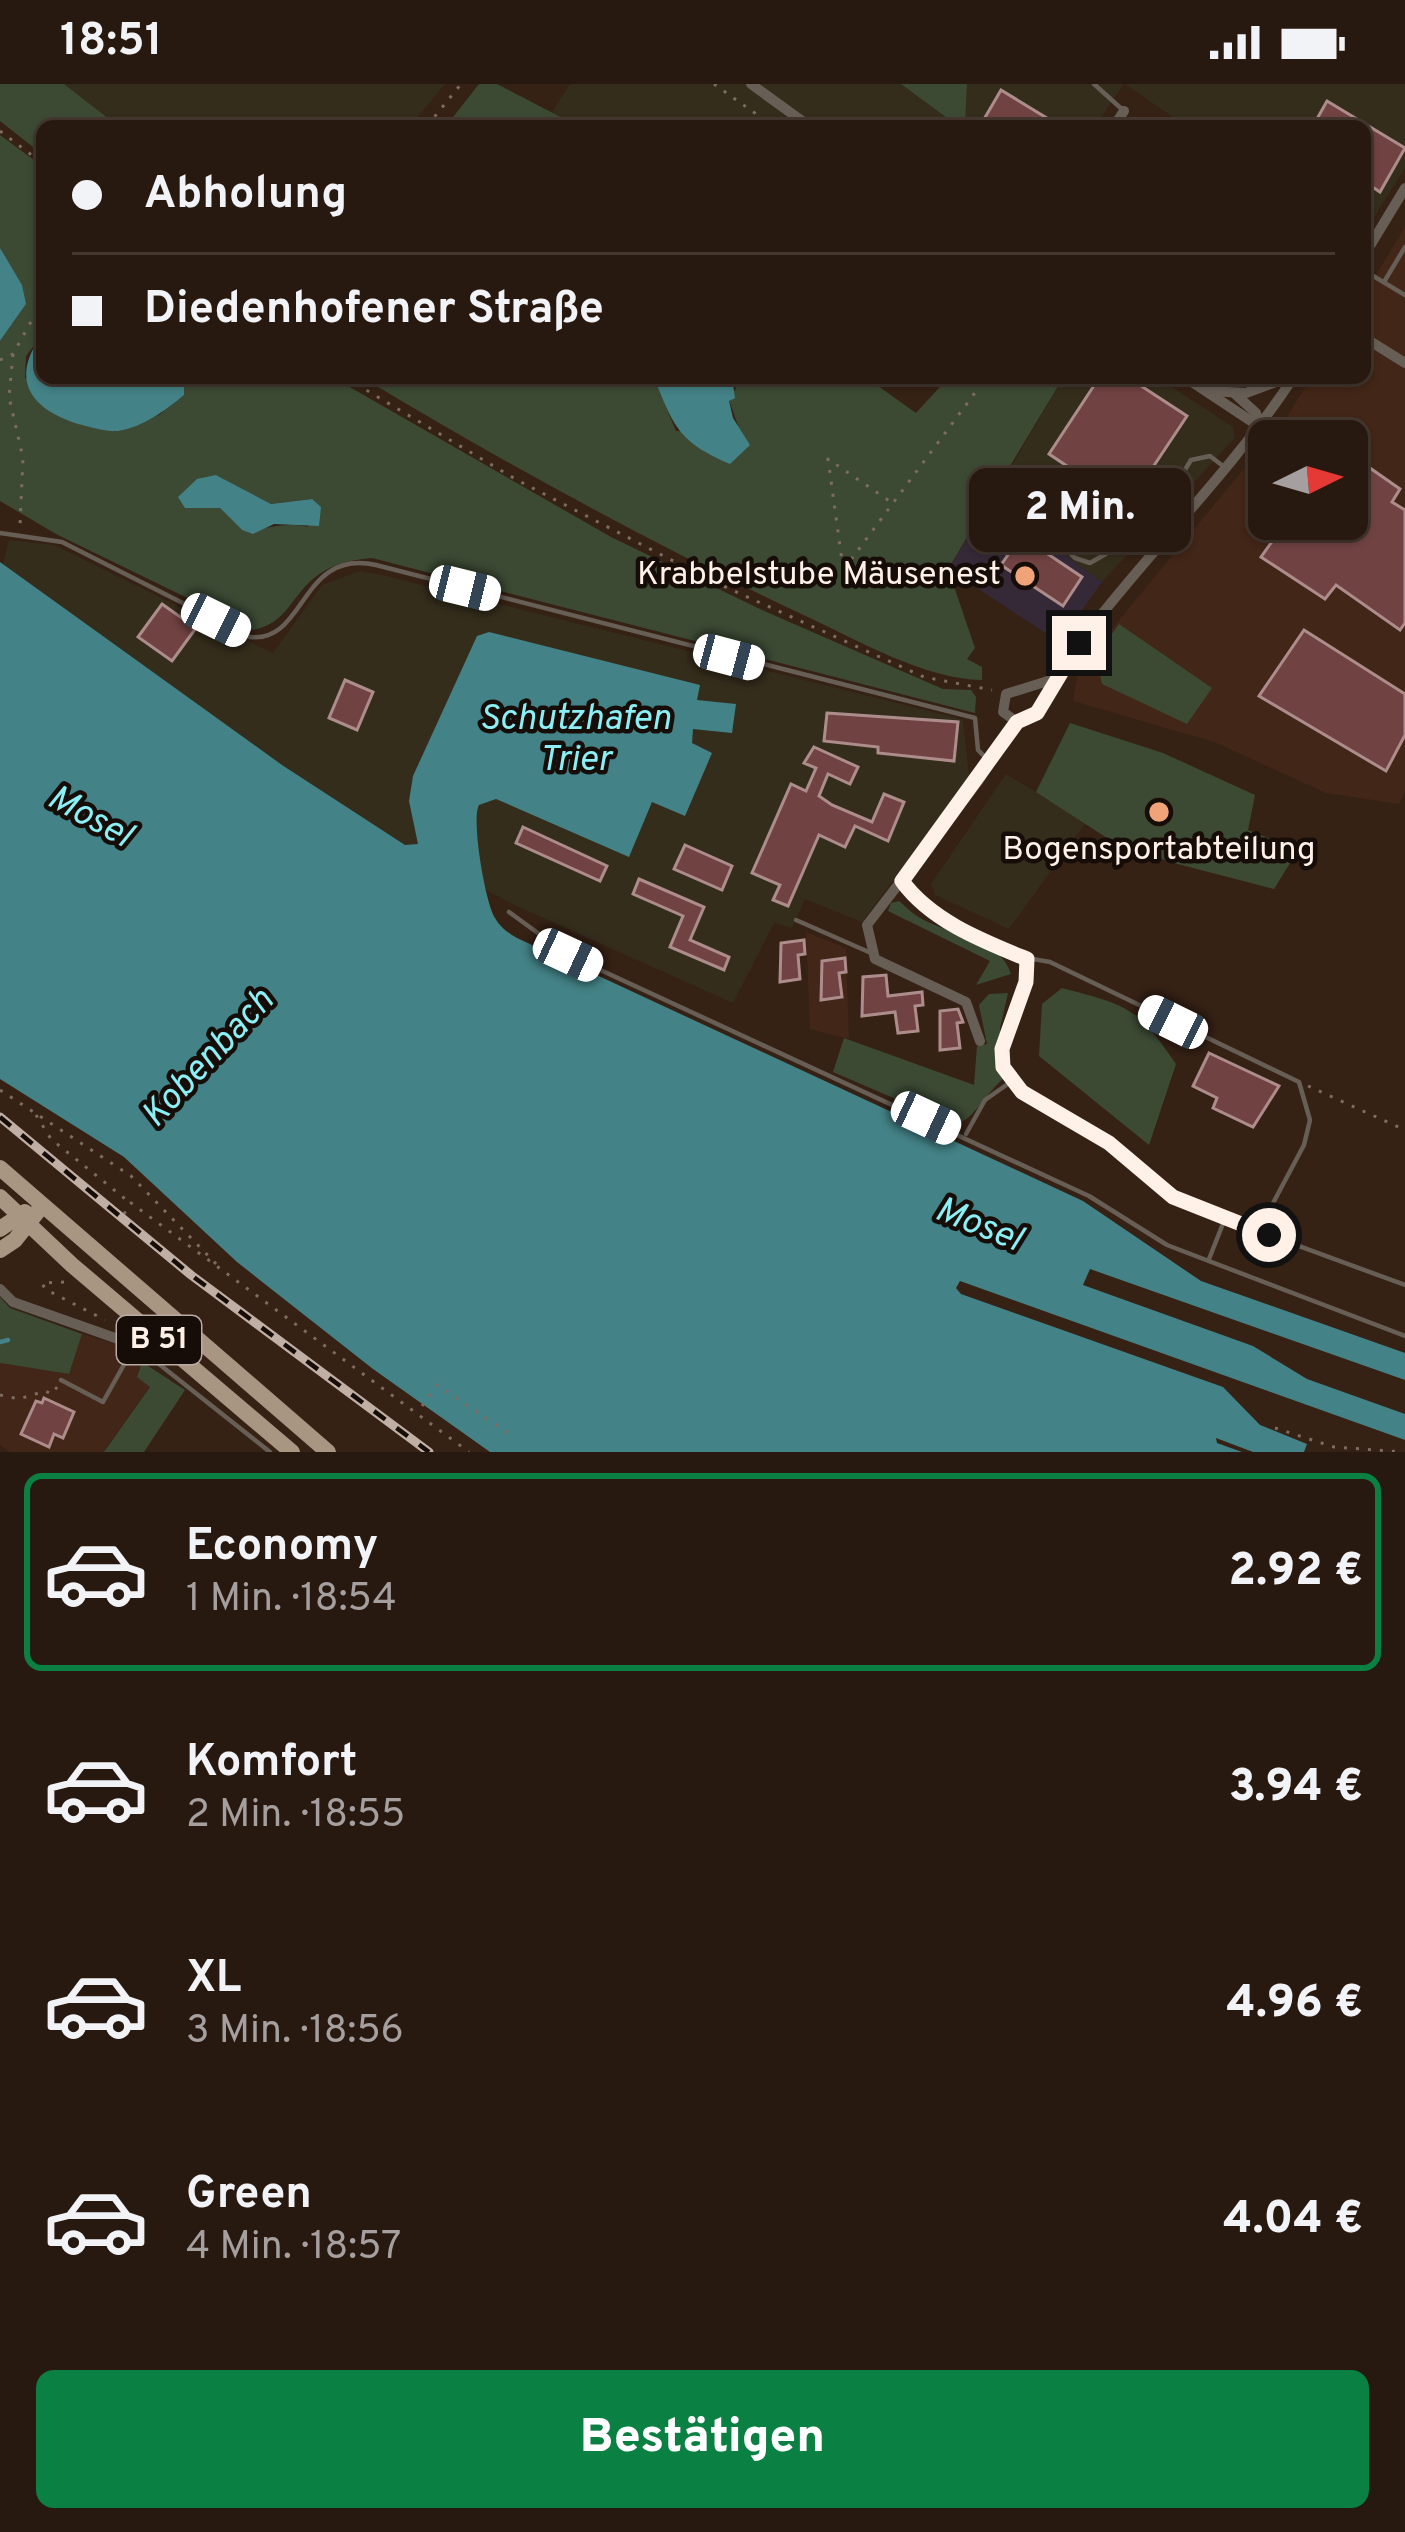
<!DOCTYPE html>
<html lang="de">
<head>
<meta charset="utf-8">
<style>
  :root { --surface:#281910; --page:#302219; --text:#f1f3f6; --muted:#a5a09f; --line:#443830; --accent:#0b8043 }
  body { margin:0; font-family:Overpass,sans-serif; background:var(--page); color:var(--text); height:100vh; display:flex; flex-direction:column; font-size:45px; white-space:nowrap }
  * { box-sizing:border-box; margin:0 }
  p { font-size:39px; color:var(--muted) }
  .icon { flex:none; width:66px; height:66px; fill:none; stroke:currentColor; stroke-width:2; stroke-linecap:round; stroke-linejoin:round }
  .map { position:relative; height:1368px; overflow:hidden }
  .drawer { display:flex; flex-direction:column; background:var(--surface); flex:1 }
  .drawer>* { flex:none }
  .guide { position:absolute; left:36px; top:36px; width:1335px; height:264px; border-radius:18px; box-shadow:0 3px 9px #0004,0 0 0 3px var(--line); display:grid; align-content:center; height:264px; padding:0 36px; background:var(--surface) }
  .needle { width:78px; rotate:85deg }
  .buttons { position:absolute; left:1248px; top:336px; display:grid; gap:24px }
  .buttons a { display:grid; place-items:center; width:120px; height:120px; border-radius:18px; background:var(--surface); box-shadow:0 3px 9px #0004,0 0 0 3px var(--line); font-size:60px }
  .end { position:absolute; width:54px; height:54px; margin:-27px; border:15px solid #fff0e8; background:#111; box-shadow:0 0 0 6px #111 }
  .from { border-radius:50% }
  .bubble { position:absolute; height:84px; border-radius:18px; background:var(--surface); box-shadow:0 3px 9px #0004,0 0 0 3px var(--line); font-size:39px; font-weight:800; line-height:84px; text-align:center }
  .car { position:absolute; width:36px; height:72px; margin:-36px -18px; border-radius:15px; box-shadow:0 0 9px 3px #0007; background:linear-gradient(#fff 24%,#345 0 40%,#fff 0 76%,#345 0 86%,#fff 0) }
  .guide b { display:flex; align-items:center; gap:42px; height:114px; font-size:45px }
  .guide b+b { border-top:3px solid var(--line) }
  .guide i { width:30px; height:30px; background:var(--text) }
  ul { padding:21px 0 0; list-style:none }
  li { display:flex; align-items:center; gap:36px; height:198px; margin:0 24px 18px; padding:0 12px; border:6px solid transparent; border-radius:18px }
  li div { flex:1 }
  li b { display:block; font-size:45px }
  li em { font-style:normal; font-weight:800 }
  li.selected { border-color:var(--accent) }
  li>.icon { width:108px; height:108px; stroke-width:1.5 }
  .action { display:flex; gap:24px; margin-top:auto; padding:24px 36px }
  .action a { flex:1; height:138px; border-radius:18px; background:var(--accent); color:#fff; font-size:48px; font-weight:800; line-height:138px; text-align:center }
  .status { display:flex; justify-content:space-between; align-items:center; height:84px; padding:0 60px; background:var(--surface); direction:ltr }
  .status svg { height:33px; fill:currentColor }
  .map>svg:first-child { display:block }
</style>
</head>
<body>
<div class="status"><b>18:51</b><svg viewBox="0 0 49 12"><path d="M0 12V9h3v3zM5 12V6h3v6zM10 12V3h3v9zM15 12V0h3v12zM26 1h20v11H26zM47 4h2v5h-2z"/></svg></div>
<div class="map">
<svg width="1405" height="1368" viewBox="0 0 1405 1368">
  <rect width="100%" height="100%" fill="#362115"/>
  <!-- built -->
  <g fill="#422617" fill-rule="evenodd">
    <path d="M 1405,143 L 1405,708 L 1399,720 L 1326,709 L 1214,658 L 1073,617 L 1078,586 L 1288,331 L 1311,294 L 1365,294 L 1365,209 ZM 1269,357 L 1347,357 L 1347,435 L 1269,435 Z"/>
    <polygon points="806,848 846,864 849,955 810,945"/>
    <polygon points="82,1250 120,1261 143,1275 137,1292 150,1302 104,1368 10,1368 0,1361 0,1279 68,1290"/>
  </g>
  <!-- industrial -->
  <g fill="#352d1c">
    <polygon points="64,0 445,0 410,42 118,42"/>
    <polygon points="570,0 901,0 958,42 578,42 552,28"/>
    <polygon points="967,0 1124,0 1095,42 965,42"/>
    <polygon points="1125,0 1405,0 1405,84 1365,148 1365,42 1186,42"/>
    <polygon points="1063,294 1158,294 1233,343 1235,354 1102,498 991,417"/>
    <polygon points="9,456 54,461 273,569 322,501 360,487 378,490 957,634 963,637 969,693 862,838 805,815 792,844 774,839 733,919 512,820 396,756 265,670 3,480"/>
    <polygon points="1006,690 1086,738 1009,845 935,811 931,800"/>
  </g>
  <!-- education -->
  <polygon fill="#352938" points="991,417 1102,498 1059,558 948,485"/>
  <!-- green -->
  <g fill="#3c4a34" fill-rule="evenodd">
    <polygon points="0,0 64,0 118,42 42,42 42,70 0,37"/>
    <polygon points="479,0 497,0 578,42 446,42"/>
    <polygon points="901,0 967,0 965,42 958,42"/>
    <path d="M 0,51 L 42,82 L 42,251 L 26,272 L 25,294 L 115,348 L 159,331 L 184,311 L 184,294 L 301,294 L 308,299 L 311,294 L 334,294 L 611,453 L 762,526 L 943,605 L 971,606 L 976,613 L 975,629 L 372,474 C 288,480 304,536 253,546 L 56,450 L 0,417 L 0,257 L 26,220 L 0,164 ZM 216,391 L 271,420 L 312,415 L 308,443 C 284,437 266,446 242,446 L 220,424 Z"/>
    <path d="M 363,294 L 654,294 L 676,347 L 741,350 L 729,316 L 736,304 L 732,294 L 867,294 L 916,329 L 948,294 L 1063,294 L 948,485 L 975,564 L 967,575 L 982,583 L 982,596 C 925,595 861,558 810,534 C 656,462 508,381 363,294 Z"/>
    <polygon points="1119,540 1212,604 1187,640 1102,600 1096,572"/>
    <polygon points="1070,639 1163,669 1255,711 1248,746 1298,766 1274,805 1170,778 1107,754 1036,708"/>
    <path d="M 899,817 C 906,823 914,831 922,835 C 952,852 1000,854 1011,890 L 966,904 L 976,901 L 990,877 L 888,827 L 891,819 Z"/>
    <path d="M 1062,904 C 1129,922 1136,922 1176,980 L 1149,1061 L 1039,972 L 1042,920 Z"/>
    <path d="M 1008,909 L 1000,944 L 1003,995 C 987,1008 975,1034 956,1041 L 833,988 L 844,954 L 974,1001 L 977,962 L 987,960 L 979,921 L 989,910 Z"/>
    <polygon points="0,1213 10,1224 82,1250 69,1290 0,1279"/>
    <polygon points="142,1278 185,1306 144,1368 104,1368 150,1303 137,1293"/>
  </g>
  <!-- water -->
  <g fill="#438286">
    <polygon points="0,164 22,201 26,220 0,257"/>
    <path d="M 42,251 L 42,294 L 184,294 L 184,311 C 165,327 143,343 118,347 C 109,348 99,345 90,343 C 38,331 5,301 42,251 Z"/>
    <path d="M 654,294 L 732,294 L 735,314 L 729,317 L 733,334 L 750,361 L 730,380 C 679,358 674,343 654,294 Z"/>
    <polygon points="216,391 271,420 312,415 321,423 319,442 274,440 253,450 242,446 220,424 185,424 178,413 197,395"/>
    <path d="M 0,478 L 282,681 L 405,761 L 418,760 L 409,717 L 413,692 L 477,552 L 489,548 L 700,601 L 697,616 L 736,620 L 732,649 L 693,645 L 692,659 L 712,669 L 685,732 L 652,718 L 629,773 L 496,715 L 479,721 C 471,735 485,818 495,834 C 500,843 508,849 517,854 L 1083,1117 L 1201,1197 L 1405,1269 L 1405,1296 L 1090,1185 L 1083,1201 L 1253,1262 L 1307,1295 L 1405,1330 L 1405,1356 L 960,1197 L 956,1204 L 961,1210 L 1223,1303 L 1260,1341 L 1307,1360 L 1304,1368 L 1253,1368 L 1216,1354 L 1217,1359 L 1242,1368 L 490,1368 L 373,1285 L 237,1178 L 124,1073 L 0,995 Z"/>
  </g>
  <g fill="none" stroke-linecap="round" stroke-linejoin="round">
    <!-- stream -->
    <polyline stroke="#438286" stroke-width="4.5" points="0,1258 8,1256"/>
  </g>
  <!-- building -->
  <g fill="#714242" stroke="#ad8d8c" stroke-width="3">
    <polygon points="1001,6 1060,42 980,42"/>
    <polygon points="1327,17 1405,64 1380,108 1365,98 1365,42 1313,42"/>
    <polygon points="1099,294 1129,294 1187,332 1127,422 1049,370"/>
    <polygon points="1347,368 1400,405 1392,418 1405,426 1405,539 1400,546 1336,501 1325,515 1261,473 1288,435 1347,435"/>
    <polygon points="1021,452 1082,493 1063,522 1001,481"/>
    <polygon points="162,520 196,544 172,577 138,553"/>
    <polygon points="1304,546 1405,610 1405,651 1386,687 1259,612"/>
    <polygon points="345,596 373,608 357,646 329,634"/>
    <polygon points="827,629 958,638 954,677 878,669 878,663 824,657"/>
    <polygon points="814,663 858,683 850,700 828,690 819,712 832,721 872,738 884,710 904,718 888,757 855,742 845,763 819,751 788,822 773,816 780,801 752,789 791,700 806,707 816,684 804,679"/>
    <polygon points="523,743 607,782 600,797 516,759"/>
    <polygon points="685,761 732,782 722,806 674,785"/>
    <polygon points="639,795 704,823 690,856 729,873 724,886 670,863 683,832 633,810"/>
    <polygon points="804,856 805,870 798,871 800,895 780,898 781,859"/>
    <polygon points="845,874 846,888 839,889 842,913 821,916 822,877"/>
    <polygon points="886,891 888,912 922,908 923,921 915,922 918,947 898,949 895,928 862,932 863,893"/>
    <polygon points="958,925 963,938 957,939 960,964 940,966 940,927"/>
    <polygon points="1209,969 1279,1002 1253,1043 1213,1024 1217,1014 1193,1002"/>
    <polygon points="44,1314 74,1328 63,1354 54,1350 49,1363 21,1350 36,1317 42,1319"/>
  </g>
  <g fill="none" stroke-linecap="round" stroke-linejoin="round">
    <!-- path -->
    <g stroke="#7f6c61" stroke-width="3" stroke-dasharray="3 9" stroke-linecap="butt">
      <polyline points="714,0 773,42"/>
      <polyline points="427,42 461,0"/>
      <polyline points="0,47 42,79"/>
      <polyline points="13,270 9,313 23,374 20,441"/>
      <polyline points="0,276 13,270 42,218"/>
      <polyline points="346,294 517,396 710,496 924,593 992,606"/>
      <polyline points="843,484 828,375 891,418"/>
      <polyline points="844,485 986,294"/>
      <polyline points="1308,1002 1405,1046"/>
      <polyline points="0,1006 131,1092 222,1186"/>
      <polyline points="36,1031 51,1055 129,1118"/>
      <polyline points="124,1130 131,1119 469,1368"/>
      <polyline points="64,1198 42,1199 45,1205 105,1236"/>
      <polyline points="0,1311 19,1315 45,1307 52,1310 57,1303"/>
      <polyline points="422,1322 437,1301 511,1351"/>
      <polyline points="1275,1344 1334,1363 1404,1368"/>
    </g>
    <!-- service -->
    <g stroke="#675f56" stroke-width="4.5">
      <polyline points="1094,0 1124,27"/>
      <polyline points="1365,187 1405,211"/>
      <polyline points="1384,198 1405,163"/>
      <path d="M 0,449 L 62,458 L 250,553 C 306,560 300,464 376,481 L 975,634 L 978,666 L 988,676"/>
      <polyline points="1124,451 1116,464 1090,479 1075,474 1047,447 1062,417 1077,417 1148,468"/>
      <polyline points="1134,458 1158,430 1191,376 1210,372 1223,382"/>
      <path d="M 902,798 C 933,840 999,871 1050,878 L 1299,998 L 1310,1036 L 1304,1061 L 1272,1121 L 1269,1151 L 1405,1201"/>
      <polyline points="509,828 568,871 1089,1112 1167,1161 1405,1252"/>
      <polyline points="796,836 871,869"/>
      <polyline points="1027,875 1026,898 1002,965 1003,984 1021,1008 1085,1042 1173,1113 1269,1151"/>
      <polyline points="966,1050 985,1016 1012,997"/>
      <polyline points="1209,1175 1224,1137"/>
      <polyline points="61,1296 103,1318 135,1261 270,1368"/>
    </g>
    <!-- minor -->
    <g stroke="#675f56" stroke-width="10">
      <polyline points="751,0 809,42"/>
      <polyline points="1114,42 1124,27"/>
      <polyline points="1365,170 1405,104"/>
      <polyline points="1365,254 1405,279"/>
      <polyline points="1186,294 1260,343"/>
      <polyline points="1209,307 1246,309 1287,294"/>
      <polyline points="1234,309 1256,329 1260,343"/>
      <path d="M 1017,638 C 1041,635 1067,575 1083,554 C 1151,465 1231,388 1293,294"/>
      <polyline points="1017,638 1003,628 1006,610 1051,596"/>
      <polyline points="980,957 966,918 875,875 867,841 979,696 1017,638"/>
      <polyline points="0,1205 13,1218 135,1261"/>
    </g>
    <!-- primary -->
    <g stroke="#a89683" stroke-width="16">
      <polyline points="0,1084 328,1368"/>
      <polyline points="0,1113 72,1181 292,1368"/>
      <polyline points="0,1145 25,1128"/>
      <polyline points="0,1166 15,1156 42,1122"/>
    </g>
    <defs>
      <polyline id="rail" points="0,1033 191,1191 429,1368"/>
    </defs>
    <!-- rail casing -->
    <use href="#rail" stroke="#c0afa5" stroke-width="9"/>
    <!-- rail -->
    <use href="#rail" stroke="#170d08" stroke-width="4.5" stroke-dasharray="14" stroke-linecap="butt"/>
  </g>
  <g fill="none" stroke-linecap="round" stroke-linejoin="round">
    <!-- route -->
    <path stroke="#fff0e8" stroke-width="15" d="M 1079,559 L 1037,629 L 1017,638 L 902,797 C 931,837 983,857 1027,875 L 1026,898 L 1002,965 L 1003,983 L 1022,1008 L 1109,1059 L 1173,1113 L 1269,1151"/>
  </g>
  <!-- markers -->
  <g fill="#f0a378" stroke="#170d08" stroke-width="4.5">
    <circle cx="1025" cy="492" r="12"/>
    <circle cx="1159" cy="728" r="12"/>
  </g>
  <g text-anchor="middle" dominant-baseline="central" stroke-width="9" stroke-linejoin="round" paint-order="stroke">
    <!-- shield labels -->
    <rect fill="#170d08" stroke="#b9aca5" stroke-width="3" x="117" y="1232" width="84" height="48" rx="9"/>
    <g font-size="30" font-weight="bold" fill="#fff0e8">
      <text x="159" y="1256">B 51</text>
    </g>
    <!-- poi labels -->
    <g font-size="33" fill="#fff0e8" stroke="#170d08" text-anchor="end">
      <text x="1001" y="492">Krabbelstube Mäusenest</text>
      <text x="1159" y="767" text-anchor="middle">Bogensportabteilung</text>
    </g>
    <!-- water labels -->
    <g font-size="36" font-style="italic" fill="#8bf0f5" stroke="#170d08">
      <text x="575" y="636">Schutzhafen<tspan x="575" dy="41">Trier</tspan></text>
      <text transform="translate(89 734) rotate(29)">Mosel</text>
      <text transform="translate(209 975) rotate(-47)">Kobenbach</text>
      <text transform="translate(978 1142) rotate(22)">Mosel</text>
    </g>
  </g>
</svg>
<div class="buttons">
<a><svg class="needle" viewBox="-14 -14 28 28"><path d="M0-13l5 13h-10z" fill="#e53935"/><path d="M0 13l5-13h-10z" fill="#a5a09f"/></svg></a>
</div>
<i class="end from" style="left:1269px;top:1151px"></i>
<i class="end" style="left:1079px;top:559px"></i>
<div class="bubble" style="left:969px;top:384px;width:222px">2 Min.</div>
<i class="car" style="left:465px;top:504px;rotate:104deg"></i>
<i class="car" style="left:216px;top:536px;rotate:116deg"></i>
<i class="car" style="left:729px;top:573px;rotate:105deg"></i>
<i class="car" style="left:568px;top:871px;rotate:115deg"></i>
<i class="car" style="left:1173px;top:938px;rotate:296deg"></i>
<i class="car" style="left:926px;top:1034px;rotate:115deg"></i>
<div class="guide">
<b><i class="from"></i>Abholung</b>
<b><i></i>Diedenhofener Straße</b>
</div>
</div>
<section class="drawer">
<ul>
<li class="selected"><svg class="icon" aria-label="car" viewBox="0 0 24 24"><path d="M5 17H2v-5l4-1 3-4h7l3 4 3 1v5h-3M9 17h6M6 11h13"/><circle cx="7" cy="17" r="2"/><circle cx="17" cy="17" r="2"/></svg><div><b>Economy</b><p>1 Min. · 18:54</p></div><em>2.92 €</em></li>
<li><svg class="icon" aria-label="car" viewBox="0 0 24 24"><path d="M5 17H2v-5l4-1 3-4h7l3 4 3 1v5h-3M9 17h6M6 11h13"/><circle cx="7" cy="17" r="2"/><circle cx="17" cy="17" r="2"/></svg><div><b>Komfort</b><p>2 Min. · 18:55</p></div><em>3.94 €</em></li>
<li><svg class="icon" aria-label="car" viewBox="0 0 24 24"><path d="M5 17H2v-5l4-1 3-4h7l3 4 3 1v5h-3M9 17h6M6 11h13"/><circle cx="7" cy="17" r="2"/><circle cx="17" cy="17" r="2"/></svg><div><b>XL</b><p>3 Min. · 18:56</p></div><em>4.96 €</em></li>
<li><svg class="icon" aria-label="car" viewBox="0 0 24 24"><path d="M5 17H2v-5l4-1 3-4h7l3 4 3 1v5h-3M9 17h6M6 11h13"/><circle cx="7" cy="17" r="2"/><circle cx="17" cy="17" r="2"/></svg><div><b>Green</b><p>4 Min. · 18:57</p></div><em>4.04 €</em></li>
</ul>
<div class="action"><a>Bestätigen</a></div>
</section>
</body>
</html>
